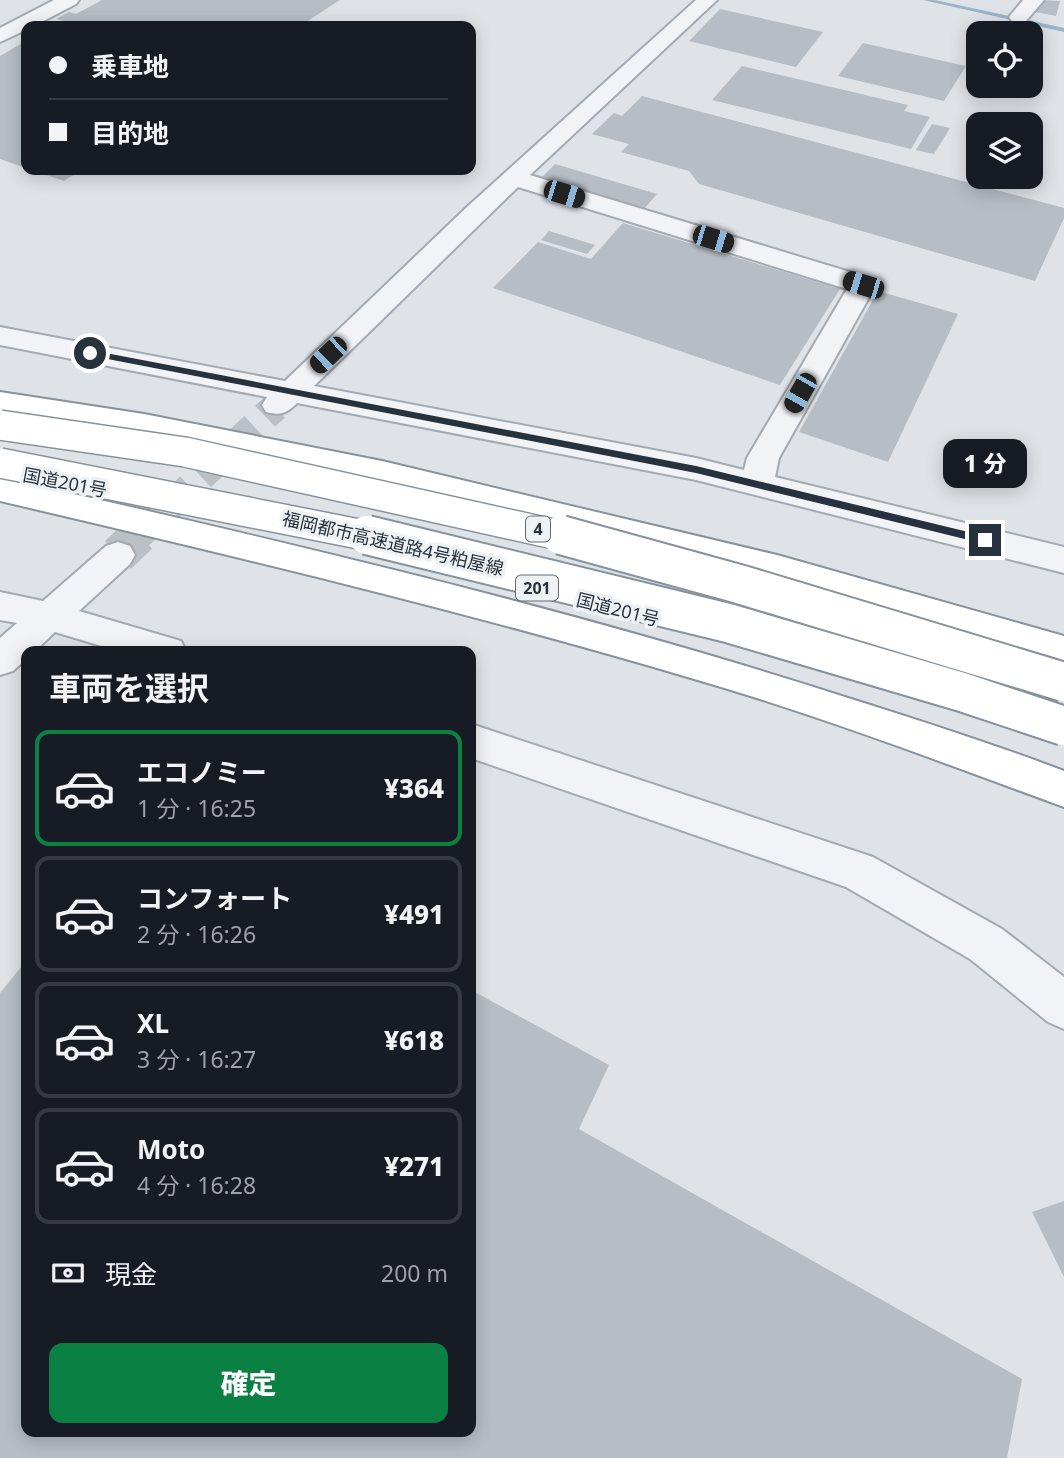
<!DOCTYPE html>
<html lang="ja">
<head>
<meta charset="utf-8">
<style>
  :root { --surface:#171b24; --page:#20242c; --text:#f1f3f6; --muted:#9ea1a6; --line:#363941; --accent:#0b8043 }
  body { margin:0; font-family:"Noto Sans","Noto Sans JP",sans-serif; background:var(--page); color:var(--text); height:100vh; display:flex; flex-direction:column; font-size:26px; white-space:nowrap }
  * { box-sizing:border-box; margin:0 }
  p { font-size:23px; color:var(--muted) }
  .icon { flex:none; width:38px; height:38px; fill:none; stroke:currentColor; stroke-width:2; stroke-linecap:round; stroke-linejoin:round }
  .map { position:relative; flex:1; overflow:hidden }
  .side { position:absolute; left:21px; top:646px; width:455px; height:791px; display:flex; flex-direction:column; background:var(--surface); border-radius:14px; box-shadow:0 4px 18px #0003 }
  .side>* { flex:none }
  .banner { position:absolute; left:21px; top:21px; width:455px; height:154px; border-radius:14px; box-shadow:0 4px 18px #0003; display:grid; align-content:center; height:154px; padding:0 28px; background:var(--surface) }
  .controls { position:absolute; left:966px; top:21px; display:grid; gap:14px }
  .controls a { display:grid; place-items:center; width:77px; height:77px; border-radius:14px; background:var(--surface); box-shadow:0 4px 18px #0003; font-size:35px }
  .end { position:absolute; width:32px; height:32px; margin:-16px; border:9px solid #28323e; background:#fff; box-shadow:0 0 0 4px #fff }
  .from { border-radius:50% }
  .bubble { position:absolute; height:49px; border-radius:14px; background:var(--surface); box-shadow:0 4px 18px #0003; font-size:23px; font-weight:800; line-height:49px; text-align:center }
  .car { position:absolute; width:21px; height:42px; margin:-21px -10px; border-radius:9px; box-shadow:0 0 5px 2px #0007; background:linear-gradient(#222 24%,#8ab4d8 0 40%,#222 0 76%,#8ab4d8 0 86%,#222 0) }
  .banner b { display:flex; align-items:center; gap:24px; height:66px; font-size:26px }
  .banner b+b { border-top:2px solid var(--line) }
  .banner i { width:18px; height:18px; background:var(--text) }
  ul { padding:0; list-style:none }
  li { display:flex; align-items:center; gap:21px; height:116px; margin:0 14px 10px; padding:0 14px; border:4px solid var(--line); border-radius:14px }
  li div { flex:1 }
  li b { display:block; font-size:26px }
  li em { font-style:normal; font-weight:800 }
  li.current { border-color:var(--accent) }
  li>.icon { width:63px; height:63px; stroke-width:1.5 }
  h2 { padding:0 28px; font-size:32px; line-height:84px }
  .pay { display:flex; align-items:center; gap:18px; height:77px; padding:0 28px; font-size:26px }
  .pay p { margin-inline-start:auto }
  .cta { display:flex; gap:14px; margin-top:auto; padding:14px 28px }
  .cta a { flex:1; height:80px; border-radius:14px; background:var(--accent); color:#fff; font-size:28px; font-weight:800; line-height:80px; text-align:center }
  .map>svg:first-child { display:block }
</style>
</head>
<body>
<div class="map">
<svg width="1064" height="1458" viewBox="0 0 1064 1458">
  <rect width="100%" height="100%" fill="#dfe3e8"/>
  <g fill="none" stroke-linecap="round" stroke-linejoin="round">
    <!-- stream -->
    <polygon fill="#9bb4c6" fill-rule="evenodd" points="923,0 935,0 1064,28 1064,32"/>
  </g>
  <!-- building -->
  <g fill="#b6bdc4">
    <polygon points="102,0 340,0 300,26 54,26 64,21 56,19 69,12 76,14"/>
    <polygon points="1039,0 1060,1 1056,16 1035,12"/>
    <polygon points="720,9 823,32 796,67 689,41"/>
    <polygon points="26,41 26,168 0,159 0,56"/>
    <polygon points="863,43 966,66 944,101 838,76"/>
    <polygon points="742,66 908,105 904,111 930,117 911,149 712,100"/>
    <polygon points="642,96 1064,208 1064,218 1035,281 699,184 689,171 621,152 629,144 592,134 614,113 622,116"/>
    <polygon points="932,124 950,128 934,154 916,150"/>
    <polygon points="555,164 657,194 643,210 539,180"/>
    <polygon points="32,170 81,170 64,181"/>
    <polygon points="623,223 840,289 780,385 493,288 538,242 591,259"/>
    <polygon points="549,231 595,245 587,254 541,240"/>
    <polygon points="878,291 958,314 888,462 799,432"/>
    <polygon points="26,961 26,1432 471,1432 471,990 609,1065 579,1129 1022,1379 1007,1458 0,1458 0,993"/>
    <polygon points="1064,1201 1064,1277 1032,1212"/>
  </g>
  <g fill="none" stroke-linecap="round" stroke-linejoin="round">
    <!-- minor-tunnel-far1 -->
    <polyline stroke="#bac0c6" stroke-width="29" stroke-dasharray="29 15" stroke-linecap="butt" points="137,537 275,407"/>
    <!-- minor-tunnel -->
    <polyline stroke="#bac0c6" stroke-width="38" stroke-dasharray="38 19" stroke-linecap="butt" points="118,555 139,535"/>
    <defs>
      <g id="minor">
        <polygon points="54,0 79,0 76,4 34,26 26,26 26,30 0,42 0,28"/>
        <path d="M 696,0 L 717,0 L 530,175 L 873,279 L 876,285 L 779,458 L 775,477 L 1064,547 L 1064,573 L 696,480 L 297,403 C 287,413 281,416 266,412 L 262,405 L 267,397 L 0,345 L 0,327 L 285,381 L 467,207 ZM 518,187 L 847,289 L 747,458 L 744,470 L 696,458 L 314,386 Z"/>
        <polygon points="1023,0 1044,0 1026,21 1012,21 1009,17"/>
        <polygon points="118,542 130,546 135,555 130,564 79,611 181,641 186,651 118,651 55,632 35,651 26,651 26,659 13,671 0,675 0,638 17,623 0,620 0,592 43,601 106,546"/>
        <polygon points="471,724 873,857 1002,929 1064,977 1064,1029 1048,1022 970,959 846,887 471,758"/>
      </g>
      <g id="highway">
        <polygon points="0,392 144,414 382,461 777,555 1064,636 1064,666 777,581 382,483 144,434 0,412"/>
        <path d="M 0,477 C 285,542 570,608 848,698 C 921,721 993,744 1064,771 L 1064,807 C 944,763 824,717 701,681 C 470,612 235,556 0,501 Z"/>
      </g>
    </defs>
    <!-- minor casing -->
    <use href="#minor" stroke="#a4aab2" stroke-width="4"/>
    <!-- highway casing -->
    <use href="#highway" stroke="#87929d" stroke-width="4"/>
    <!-- minor -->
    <use href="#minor" fill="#f1f3f6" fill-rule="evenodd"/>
    <!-- highway -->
    <use href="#highway" fill="#fff" fill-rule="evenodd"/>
    <defs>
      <g id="highway-bridge-far1">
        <polyline points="0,425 185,452 567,537"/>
        <polyline points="0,463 374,537"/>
      </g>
      <g id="highway-bridge">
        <polyline points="367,535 728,623 962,692 1064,726"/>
        <polyline points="561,535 739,584 1064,682"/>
      </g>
    </defs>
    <!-- highway-bridge-far1 casing -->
    <use href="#highway-bridge-far1" stroke="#87929d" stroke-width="32" stroke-linecap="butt"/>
    <!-- highway-bridge casing -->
    <use href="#highway-bridge" stroke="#87929d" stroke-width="42" stroke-linecap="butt"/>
    <!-- highway-bridge-far1 -->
    <use href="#highway-bridge-far1" stroke="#fff" stroke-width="29"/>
    <!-- highway-bridge -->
    <use href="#highway-bridge" stroke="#fff" stroke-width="38"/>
  </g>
  <!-- route -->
  <polygon fill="#28323e" points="90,350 696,466 985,536 990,540 985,544 696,473 87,355"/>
  <g text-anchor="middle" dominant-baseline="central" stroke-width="7" stroke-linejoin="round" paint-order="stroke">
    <!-- shield labels -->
    <g fill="#eef2f5" stroke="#636c75" stroke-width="2">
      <rect x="526" y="516.5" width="24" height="25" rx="5"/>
      <rect x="516" y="575.5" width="42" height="25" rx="5"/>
    </g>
    <g font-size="16" font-weight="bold" fill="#28323e">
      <text x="538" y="529">4</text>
      <text x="537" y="588">201</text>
    </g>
    <!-- street labels -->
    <g font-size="18" fill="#28323e" stroke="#eef2f5">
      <text transform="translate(65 482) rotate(11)">国道201号</text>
      <text transform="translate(393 543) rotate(13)">福岡都市高速道路4号粕屋線</text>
      <text transform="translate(618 609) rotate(14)">国道201号</text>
    </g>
  </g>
</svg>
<div class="controls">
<a><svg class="icon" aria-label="locate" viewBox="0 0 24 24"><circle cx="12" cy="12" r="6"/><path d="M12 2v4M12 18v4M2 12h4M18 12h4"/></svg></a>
<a><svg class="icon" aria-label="layers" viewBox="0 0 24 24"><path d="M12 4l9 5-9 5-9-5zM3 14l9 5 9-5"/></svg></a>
</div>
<i class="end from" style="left:90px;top:353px"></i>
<i class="end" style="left:985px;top:540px"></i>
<div class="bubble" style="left:943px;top:439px;width:84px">1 分</div>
<i class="car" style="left:564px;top:194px;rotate:107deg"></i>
<i class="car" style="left:713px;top:239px;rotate:107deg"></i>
<i class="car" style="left:863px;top:285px;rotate:287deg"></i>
<i class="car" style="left:328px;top:355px;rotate:226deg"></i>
<i class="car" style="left:800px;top:393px;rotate:210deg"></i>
<div class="banner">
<b><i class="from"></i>乗車地</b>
<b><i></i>目的地</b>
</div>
<section class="side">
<h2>車両を選択</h2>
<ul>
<li class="current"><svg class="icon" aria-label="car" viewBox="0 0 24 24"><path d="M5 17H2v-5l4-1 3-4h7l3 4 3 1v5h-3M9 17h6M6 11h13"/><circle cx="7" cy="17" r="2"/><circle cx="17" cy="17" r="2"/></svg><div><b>エコノミー</b><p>1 分 · 16:25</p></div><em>¥364</em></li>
<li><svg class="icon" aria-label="car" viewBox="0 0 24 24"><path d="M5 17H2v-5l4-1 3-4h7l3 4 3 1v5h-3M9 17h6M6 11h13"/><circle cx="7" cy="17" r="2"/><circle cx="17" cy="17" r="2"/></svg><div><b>コンフォート</b><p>2 分 · 16:26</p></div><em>¥491</em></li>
<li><svg class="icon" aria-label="car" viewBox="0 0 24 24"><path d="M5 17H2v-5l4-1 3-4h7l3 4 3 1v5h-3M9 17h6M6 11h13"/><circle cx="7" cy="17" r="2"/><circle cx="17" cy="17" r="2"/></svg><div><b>XL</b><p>3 分 · 16:27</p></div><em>¥618</em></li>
<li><svg class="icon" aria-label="car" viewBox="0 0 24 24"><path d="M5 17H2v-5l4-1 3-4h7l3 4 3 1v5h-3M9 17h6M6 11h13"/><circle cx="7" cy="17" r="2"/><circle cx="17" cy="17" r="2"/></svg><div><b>Moto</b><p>4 分 · 16:28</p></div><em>¥271</em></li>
</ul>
<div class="pay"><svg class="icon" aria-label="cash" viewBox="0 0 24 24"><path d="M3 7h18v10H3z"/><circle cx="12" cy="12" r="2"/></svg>現金<p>200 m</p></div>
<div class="cta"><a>確定</a></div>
</section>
</div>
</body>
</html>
